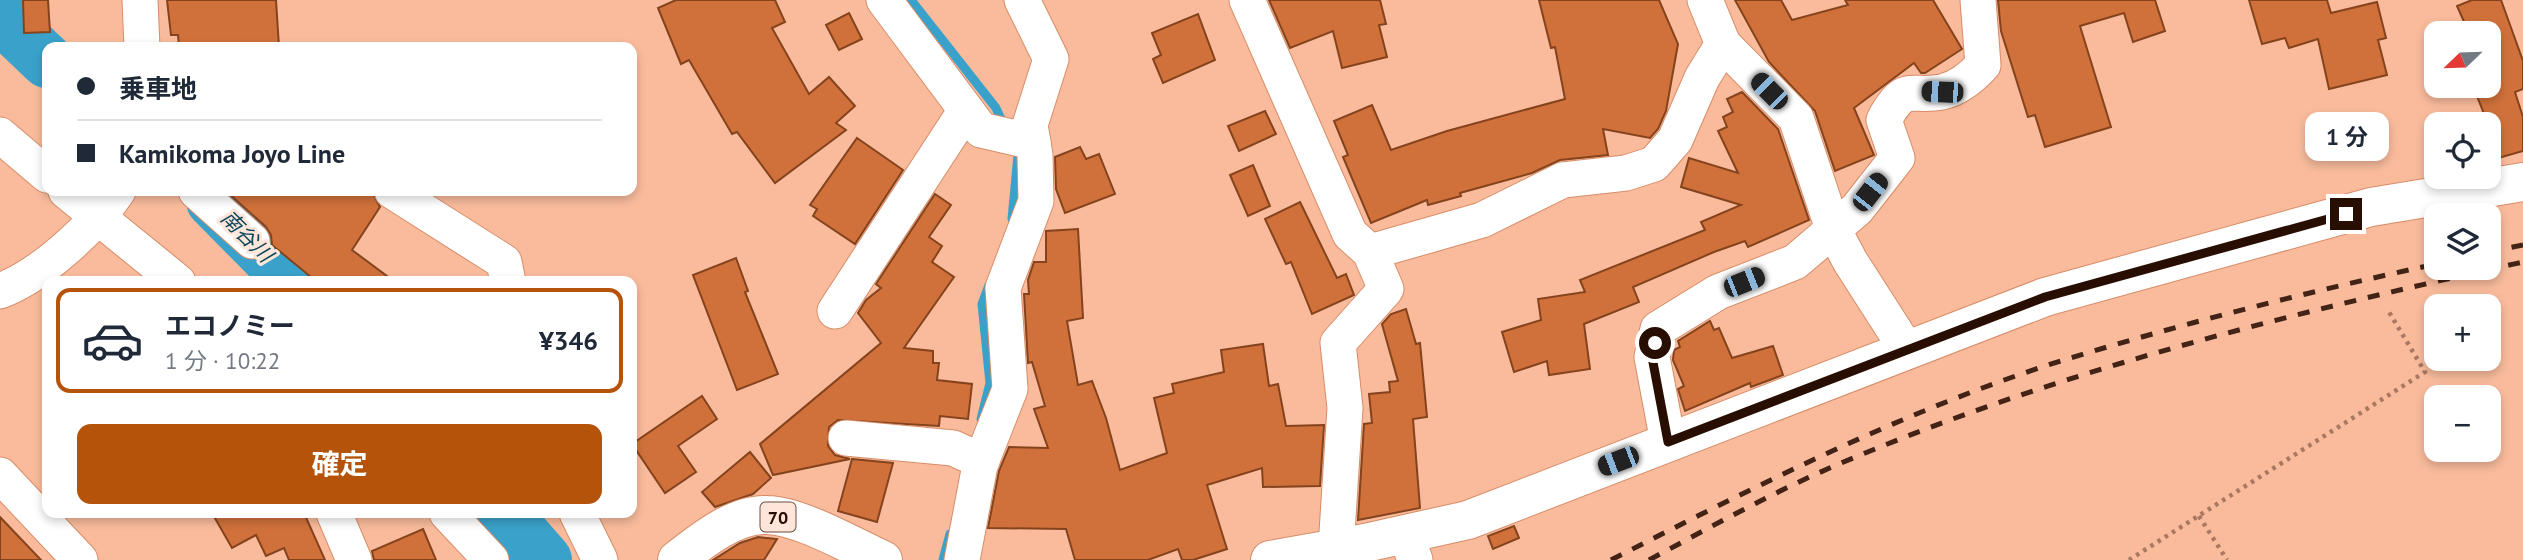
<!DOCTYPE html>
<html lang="ja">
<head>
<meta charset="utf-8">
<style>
  :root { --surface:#fff; --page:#f2f2f3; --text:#1f2937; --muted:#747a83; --line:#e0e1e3; --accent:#b45309 }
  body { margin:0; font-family:"PT Sans","Noto Sans JP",sans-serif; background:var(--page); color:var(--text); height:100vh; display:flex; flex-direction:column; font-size:26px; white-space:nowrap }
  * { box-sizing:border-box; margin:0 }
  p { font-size:23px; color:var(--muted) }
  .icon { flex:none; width:38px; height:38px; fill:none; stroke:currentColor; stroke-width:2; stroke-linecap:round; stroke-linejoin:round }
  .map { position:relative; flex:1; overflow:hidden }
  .drawer { position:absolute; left:42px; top:276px; width:595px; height:242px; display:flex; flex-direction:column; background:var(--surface); border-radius:14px; box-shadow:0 4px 10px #0003 }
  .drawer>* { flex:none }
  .banner { position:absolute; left:42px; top:42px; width:595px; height:154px; border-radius:14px; box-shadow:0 4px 10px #0003; display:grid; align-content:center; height:154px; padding:0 35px; background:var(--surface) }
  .needle { width:46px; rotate:247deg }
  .tools { position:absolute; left:2424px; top:21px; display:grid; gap:14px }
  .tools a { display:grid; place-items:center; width:77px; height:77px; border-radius:14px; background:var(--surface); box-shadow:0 4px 10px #0003; font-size:35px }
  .end { position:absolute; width:32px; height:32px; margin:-16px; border:9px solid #280d01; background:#fff; box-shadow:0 0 0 4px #fff }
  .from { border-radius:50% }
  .bubble { position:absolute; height:49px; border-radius:14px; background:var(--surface); box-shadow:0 4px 10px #0003; font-size:23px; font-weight:700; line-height:49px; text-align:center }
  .car { position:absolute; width:21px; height:42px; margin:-21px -10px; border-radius:9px; box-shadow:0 0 5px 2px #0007; background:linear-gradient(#222 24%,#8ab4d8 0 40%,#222 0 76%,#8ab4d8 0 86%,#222 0) }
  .banner b { display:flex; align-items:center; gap:24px; height:66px; font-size:26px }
  .banner b+b { border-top:2px solid var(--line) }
  .banner i { width:18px; height:18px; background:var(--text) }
  ul { padding:12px 0 0; list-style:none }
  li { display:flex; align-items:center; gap:21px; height:105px; margin:0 14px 10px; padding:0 21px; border:4px solid var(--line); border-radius:14px }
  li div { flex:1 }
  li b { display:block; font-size:26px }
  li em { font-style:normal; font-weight:700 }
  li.selected { border-color:var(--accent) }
  li>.icon { width:63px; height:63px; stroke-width:1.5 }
  .cta { display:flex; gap:14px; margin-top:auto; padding:14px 35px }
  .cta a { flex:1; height:80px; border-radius:14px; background:var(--accent); color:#fff; font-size:28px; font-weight:700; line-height:80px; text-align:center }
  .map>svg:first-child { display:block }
</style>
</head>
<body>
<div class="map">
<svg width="2523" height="560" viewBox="0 0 2523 560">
  <rect width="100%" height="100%" fill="#f9bb9c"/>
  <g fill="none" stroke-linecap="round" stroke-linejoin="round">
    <!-- stream -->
    <g stroke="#3aa2ca" stroke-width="9">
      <polyline points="911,0 996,108 1005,128"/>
      <polyline points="1012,219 1018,155 1015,150"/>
      <polyline points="981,419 990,383 982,304 989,285"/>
      <polyline points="943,560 950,534"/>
    </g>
    <!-- river -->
    <g stroke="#3aa2ca" stroke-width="54">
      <polyline points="0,16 47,61"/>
      <polyline points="213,201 293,282"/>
      <polyline points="504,513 545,560"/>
    </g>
  </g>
  <!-- building -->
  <g fill="#d0713b" stroke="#85431d" stroke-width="2">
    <polygon points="23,0 48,0 50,32 24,33"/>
    <polygon points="167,0 276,0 279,47 179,47 178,35 171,35"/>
    <polygon points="676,0 775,0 785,22 772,28 809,94 829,77 855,106 836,123 846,130 775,183 737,132 732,134 689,60 681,64 658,8"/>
    <polygon points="1269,0 1380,0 1386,24 1379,25 1387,57 1342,68 1333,31 1290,48"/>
    <polygon points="1539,0 1659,0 1678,44 1666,111 1658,129 1650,138 1603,129 1608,155 1560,160 1532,173 1460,193 1461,196 1428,205 1427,200 1371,223 1343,157 1348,155 1334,121 1372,105 1391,150 1447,131 1565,99 1555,47 1551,48"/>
    <polygon points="1735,0 1781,0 1792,20 1848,5 1845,0 1933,0 1962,49 1925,73 1921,73 1914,63 1854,108 1874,155 1835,171 1815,111 1769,62"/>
    <polygon points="1998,0 2155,0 2165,31 2133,42 2124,13 2080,26 2111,127 2045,147 2035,115 2028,117 2001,31"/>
    <polygon points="2249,0 2327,0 2331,13 2377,2 2386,38 2378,40 2387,75 2329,89 2318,39 2289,48 2285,38 2262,44"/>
    <polygon points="2472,0 2501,0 2523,61 2523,89 2515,92 2523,117 2523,151 2488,161 2488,124 2473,86 2488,86 2488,33 2469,33 2457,6"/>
    <polygon points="849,13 862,39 839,50 826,25"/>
    <polygon points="1198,14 1215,60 1163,83 1153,59 1161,55 1152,33"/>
    <polygon points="1742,92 1778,129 1809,220 1748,247 1745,241 1714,252 1633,287 1639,302 1584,324 1590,369 1549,375 1547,361 1514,372 1502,332 1541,320 1538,299 1585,292 1580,280 1705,230 1701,222 1741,205 1681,187 1689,158 1738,173 1718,131 1727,127 1723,117 1733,112 1727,99"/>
    <polygon points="1265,111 1276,134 1239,151 1228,126"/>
    <polygon points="857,138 903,170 855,244 813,216 817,209 810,205"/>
    <polygon points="1080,147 1086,159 1099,154 1115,194 1065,213 1056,189 1055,157"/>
    <polygon points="1253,165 1270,206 1248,216 1230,175"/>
    <polygon points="226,191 372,191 380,207 352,250 395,282 317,282 272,245 271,235 266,227"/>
    <polygon points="935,194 951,205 929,237 942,246 932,262 954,277 904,348 933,351 933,363 939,363 937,380 972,384 968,419 940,416 939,426 838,420 829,427 828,446 835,455 850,459 773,475 760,444 881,343 858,313 866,300 881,288 876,284"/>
    <polygon points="1300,202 1337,278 1346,274 1354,295 1312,314 1291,262 1286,264 1265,219"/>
    <polygon points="1078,229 1083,318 1067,321 1078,385 1092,381 1106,418 1120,470 1167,453 1154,398 1174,393 1172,384 1224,372 1221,350 1263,344 1269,386 1278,384 1286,426 1324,425 1320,486 1263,487 1262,468 1207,485 1227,549 1193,560 1182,560 1178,549 1148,560 1075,560 1066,529 988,528 999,471 1009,447 1048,448 1034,409 1045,406 1032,362 1028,363 1024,294 1029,294 1028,280 1034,262 1046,262 1046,231"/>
    <polygon points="736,258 748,291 745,292 778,374 737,390 693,275"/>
    <polygon points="1406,309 1416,344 1420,343 1427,417 1413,419 1420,508 1358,520 1364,424 1372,423 1369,394 1390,392 1389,382 1398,381 1382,324 1391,314"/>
    <polygon points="1710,321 1714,330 1719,328 1732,358 1773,346 1783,375 1751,387 1750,383 1685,411 1678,389 1684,386 1673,360 1674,350 1680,347 1678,341"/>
    <polygon points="702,396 717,419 678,446 696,472 665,493 632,444"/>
    <polygon points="750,452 771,478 753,494 715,507 702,492"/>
    <polygon points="852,459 893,463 877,522 838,511"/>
    <polygon points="212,513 304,513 325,560 289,560 284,548 266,556 256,535 232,548"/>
    <polygon points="0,517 41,560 0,560"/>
    <polygon points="1514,526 1519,538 1493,549 1488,536"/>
    <polygon points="423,529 436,560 374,560 372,551"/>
    <polygon points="758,537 777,539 764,560 713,560 740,543"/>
  </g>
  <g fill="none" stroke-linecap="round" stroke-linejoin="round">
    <defs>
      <g id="minor">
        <polyline points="140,0 142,47"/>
        <polyline points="884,0 981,130 1033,142"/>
        <polyline points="1247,0 1350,234 1370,252 1386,289 1338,343 1345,408 1336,548"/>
        <polyline points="1705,0 1723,44 1796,118 1833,229 1850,261 1907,350"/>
        <polyline points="0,135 47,175"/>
        <polyline points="66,191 178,282"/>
        <polyline points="196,191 252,241"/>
        <polyline points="392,191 504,262 508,282"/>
        <polyline points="1370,252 1482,220 1563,180 1626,173 1654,164 1675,140 1702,78 1723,44"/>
        <path d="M 0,291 C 42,275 93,228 118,191"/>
        <polyline points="835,311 966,110"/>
        <polyline points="846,438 953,448 982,461"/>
        <path d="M 1668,442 L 1652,357 L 1658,329 L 1718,292 L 1795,262 L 1857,209 L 1897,158 L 1884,120 C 1905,81 1910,98 1942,92 C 1959,88 1972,77 1983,65 L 1978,0"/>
        <polyline points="0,475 80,560"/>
        <polyline points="334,513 354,560"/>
        <polyline points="447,513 491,560"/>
        <polyline points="577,513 600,560"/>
        <polyline points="1406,534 1415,560"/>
        <polyline points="962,560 980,465 1010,389 1003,288 1036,201 1035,155 1030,125 1051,59 1022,0"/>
      </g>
      <g id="major">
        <path d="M 677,560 C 701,541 736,513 767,515 C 801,516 852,546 883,560"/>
        <polyline points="1270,560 1365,543 1468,520 2045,297 2371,207 2523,182"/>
      </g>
    </defs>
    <!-- minor casing -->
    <use href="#minor" stroke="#d78d68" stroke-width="37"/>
    <!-- major casing -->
    <use href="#major" stroke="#d78d68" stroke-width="40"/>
    <!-- path -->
    <g stroke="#a97860" stroke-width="4.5" stroke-dasharray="3.5 5" stroke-linecap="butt">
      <polyline points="2199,516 2227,560"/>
      <polyline points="2129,560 2425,372 2389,312"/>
    </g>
    <!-- minor -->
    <use href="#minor" stroke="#fff" stroke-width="35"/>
    <!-- major -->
    <use href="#major" stroke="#fff" stroke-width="38"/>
    <!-- rail -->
    <g stroke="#422315" stroke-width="5" stroke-dasharray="12 12" stroke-linecap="butt">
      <polyline points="2488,252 2523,245"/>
      <path d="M 1611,560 C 1758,485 1909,408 2067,359 C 2188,322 2312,291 2436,264"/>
      <path d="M 1649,560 C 1718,523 1786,485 1858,456 C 2072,367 2297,312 2523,262"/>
    </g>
  </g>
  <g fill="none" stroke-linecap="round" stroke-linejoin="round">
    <!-- route -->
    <polyline stroke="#280d01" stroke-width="9" points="1655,343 1652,357 1668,442 2045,297 2346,214"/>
  </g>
  <g text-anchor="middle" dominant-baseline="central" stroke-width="6" stroke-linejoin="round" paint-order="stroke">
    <!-- shield labels -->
    <rect fill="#fee6da" stroke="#684e42" stroke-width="2" x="760.5" y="502.5" width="35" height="29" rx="5"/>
    <g font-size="18" font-weight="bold" fill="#280d01">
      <text x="778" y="517">70</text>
    </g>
    <!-- water labels -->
    <g font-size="21" font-style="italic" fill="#0a465b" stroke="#fee6da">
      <text transform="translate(247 236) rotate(45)">南谷川</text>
    </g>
  </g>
</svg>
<div class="tools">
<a><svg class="needle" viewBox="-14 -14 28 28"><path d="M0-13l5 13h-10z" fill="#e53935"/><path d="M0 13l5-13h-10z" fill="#747a83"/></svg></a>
<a><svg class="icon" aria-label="locate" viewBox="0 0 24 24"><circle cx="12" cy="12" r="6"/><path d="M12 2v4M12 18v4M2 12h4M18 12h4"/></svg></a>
<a><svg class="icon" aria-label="layers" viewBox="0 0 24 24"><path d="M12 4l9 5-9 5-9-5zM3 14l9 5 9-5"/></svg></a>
<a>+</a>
<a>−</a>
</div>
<i class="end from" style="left:1655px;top:343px"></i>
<i class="end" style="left:2346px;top:214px"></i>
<div class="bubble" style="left:2305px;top:112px;width:84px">1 分</div>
<i class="car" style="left:1769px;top:91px;rotate:315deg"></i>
<i class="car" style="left:1942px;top:92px;rotate:272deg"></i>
<i class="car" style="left:1870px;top:192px;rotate:38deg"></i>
<i class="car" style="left:1744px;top:282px;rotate:68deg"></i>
<i class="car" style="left:1618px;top:461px;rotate:249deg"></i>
<div class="banner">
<b><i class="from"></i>乗車地</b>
<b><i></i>Kamikoma Joyo Line</b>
</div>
<section class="drawer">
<ul>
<li class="selected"><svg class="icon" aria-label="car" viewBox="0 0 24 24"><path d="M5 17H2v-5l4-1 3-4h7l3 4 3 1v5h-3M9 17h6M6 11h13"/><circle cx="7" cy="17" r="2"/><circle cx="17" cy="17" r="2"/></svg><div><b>エコノミー</b><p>1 分 · 10:22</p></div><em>¥346</em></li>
</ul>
<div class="cta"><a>確定</a></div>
</section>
</div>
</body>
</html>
